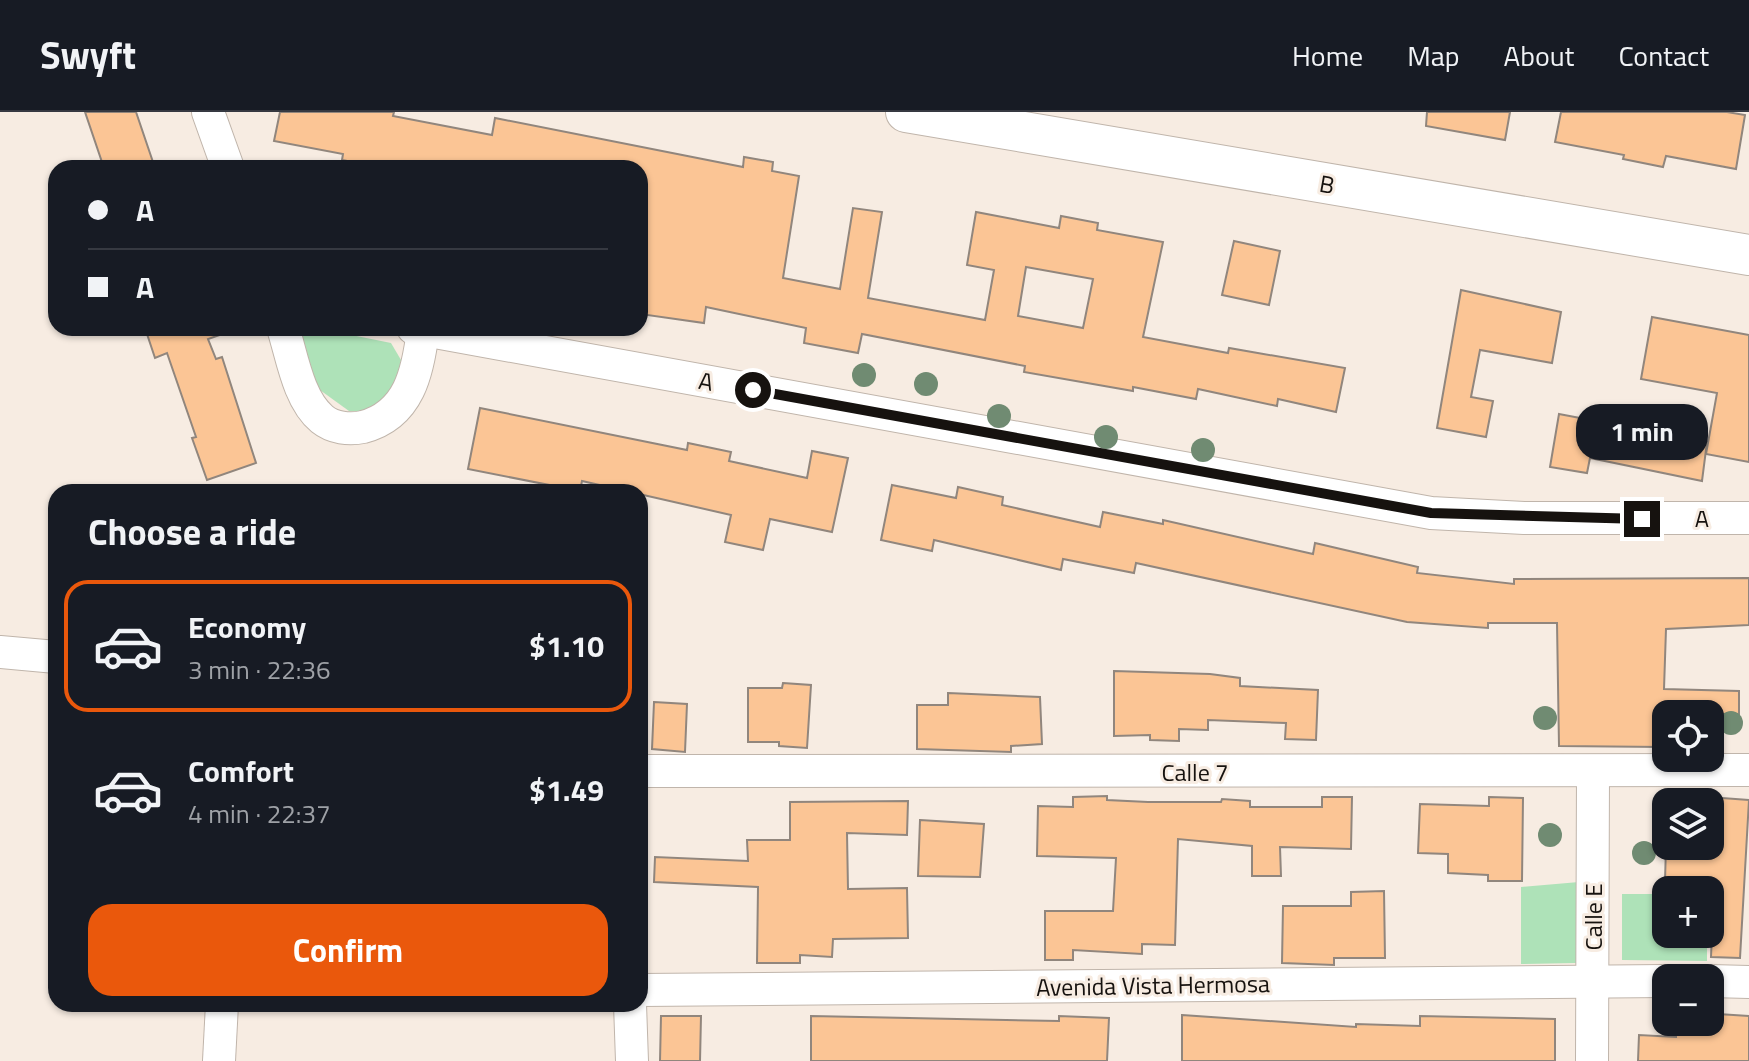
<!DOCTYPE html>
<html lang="en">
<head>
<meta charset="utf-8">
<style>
  :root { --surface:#171b24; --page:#20242c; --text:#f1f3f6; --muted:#9ea1a6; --line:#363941; --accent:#ea580c }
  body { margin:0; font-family:"Titillium Web",sans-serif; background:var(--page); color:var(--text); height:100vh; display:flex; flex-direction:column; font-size:30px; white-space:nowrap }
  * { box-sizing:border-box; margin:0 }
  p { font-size:26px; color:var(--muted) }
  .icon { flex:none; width:44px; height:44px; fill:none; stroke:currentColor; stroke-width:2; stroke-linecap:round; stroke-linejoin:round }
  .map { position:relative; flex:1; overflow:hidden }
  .side { position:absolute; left:48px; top:372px; width:600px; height:528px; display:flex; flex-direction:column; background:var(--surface); border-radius:24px; box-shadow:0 2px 6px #0004 }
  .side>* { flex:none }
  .hud { position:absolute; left:48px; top:48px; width:600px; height:176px; border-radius:24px; box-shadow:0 2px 6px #0004; display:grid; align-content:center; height:176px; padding:0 40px; background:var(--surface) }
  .tools { position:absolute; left:1652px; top:588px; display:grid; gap:16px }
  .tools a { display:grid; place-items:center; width:72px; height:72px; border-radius:16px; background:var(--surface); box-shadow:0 2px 6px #0004; font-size:40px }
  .end { position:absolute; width:36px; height:36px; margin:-18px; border:10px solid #16120f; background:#fff; box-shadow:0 0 0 4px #fff }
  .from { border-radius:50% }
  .bubble { position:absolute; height:56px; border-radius:24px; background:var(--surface); box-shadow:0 2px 6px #0004; font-size:26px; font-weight:700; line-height:56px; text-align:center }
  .hud b { display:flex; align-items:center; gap:28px; height:76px; font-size:30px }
  .hud b+b { border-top:2px solid var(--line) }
  .hud i { width:20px; height:20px; background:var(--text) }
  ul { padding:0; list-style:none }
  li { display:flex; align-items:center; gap:24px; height:132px; margin:0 16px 12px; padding:0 24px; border:4px solid transparent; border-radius:24px }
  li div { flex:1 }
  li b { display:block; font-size:30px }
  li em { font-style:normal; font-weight:700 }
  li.on { border-color:var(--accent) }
  li>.icon { width:72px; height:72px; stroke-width:1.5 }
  h2 { padding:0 40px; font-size:36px; line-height:96px }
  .cta { display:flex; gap:16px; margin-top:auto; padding:16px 40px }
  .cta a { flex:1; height:92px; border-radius:24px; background:var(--accent); color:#fff; font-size:32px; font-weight:700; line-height:92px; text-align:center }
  header { display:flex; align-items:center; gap:48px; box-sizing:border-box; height:112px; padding:0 40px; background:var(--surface); border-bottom:2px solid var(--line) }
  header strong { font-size:38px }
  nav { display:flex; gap:44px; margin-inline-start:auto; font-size:28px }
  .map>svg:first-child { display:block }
</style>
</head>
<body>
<header>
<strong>Swyft</strong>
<nav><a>Home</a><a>Map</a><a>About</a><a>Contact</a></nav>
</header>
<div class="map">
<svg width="1749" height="949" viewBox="0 0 1749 949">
  <rect width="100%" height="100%" fill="#f7ece2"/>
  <!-- green -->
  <g fill="#aee2b8">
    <polygon points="317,216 391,231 401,248 396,277 370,299 349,299 313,273 298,236 303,224"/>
    <polygon points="1579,770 1576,851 1521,852 1521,775"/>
    <polygon points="1622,782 1666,782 1666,822 1707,822 1707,849 1622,848"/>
  </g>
  <!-- building -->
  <g fill="#fbc595" stroke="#91867d" stroke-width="2" fill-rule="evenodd">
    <polygon points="85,0 136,0 155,56 104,56"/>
    <path d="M 280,0 L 394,0 L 393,4 L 492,23 L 495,6 L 743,55 L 744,45 L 773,50 L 772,59 L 799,64 L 783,166 L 840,177 L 853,96 L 882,100 L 868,186 L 985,208 L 994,158 L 967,153 L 976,100 L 1059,116 L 1061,104 L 1098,111 L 1097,118 L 1163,130 L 1143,225 L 1228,241 L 1229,236 L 1345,256 L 1336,300 L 1278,287 L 1277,294 L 1198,277 L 1196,287 L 1133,275 L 1133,279 L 1024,260 L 1025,254 L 862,222 L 858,241 L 804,231 L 806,216 L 706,195 L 704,211 L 640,202 L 640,56 L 384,56 L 342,48 L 343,42 L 274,29 ZM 1026,155 L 1093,167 L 1083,216 L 1018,204 Z"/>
    <polygon points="1427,0 1510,0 1505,28 1426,14"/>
    <polygon points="1561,0 1727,0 1745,3 1736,57 1666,44 1663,55 1623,47 1624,43 1555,30"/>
    <polygon points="1234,129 1280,139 1269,193 1222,183"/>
    <polygon points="1461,178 1561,200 1552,251 1480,238 1471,285 1493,289 1486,325 1437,316"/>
    <polygon points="1652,205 1749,223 1749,350 1706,342 1717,281 1641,267"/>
    <polygon points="145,216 227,216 228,220 208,227 216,247 222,245 256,351 207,368 192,326 196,325 167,241 155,246"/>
    <polygon points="480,296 687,338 688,331 731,340 729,349 807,366 812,339 848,346 832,420 770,407 763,438 725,430 731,403 582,369 580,379 468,357"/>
    <polygon points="1559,302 1707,330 1702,369 1590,346 1587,361 1550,355"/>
    <polygon points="892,373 956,386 958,375 1003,385 1002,393 1100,415 1103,400 1163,412 1163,408 1313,442 1315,431 1418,455 1417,461 1514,472 1514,467 1749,466 1749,513 1666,517 1664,577 1739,579 1739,602 1663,602 1662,635 1559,634 1557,511 1488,511 1488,516 1407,510 1136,451 1134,461 1063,447 1061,458 934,428 932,439 881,428"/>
    <polygon points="1114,559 1210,562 1240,566 1240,574 1318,578 1316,628 1285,627 1286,611 1208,608 1208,618 1179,617 1179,629 1150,628 1150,623 1114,624"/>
    <polygon points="783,571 811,573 807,636 779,634 779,630 748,630 748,576 782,576"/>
    <polygon points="948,581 1040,585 1042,632 1011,634 1011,640 917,637 917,593 948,593"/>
    <polygon points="654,590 687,592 685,640 652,637"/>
    <polygon points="1668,682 1749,688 1740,846 1711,845 1714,771 1665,769 1666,734 1710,734 1710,690 1668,690"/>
    <polygon points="1107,684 1107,688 1148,690 1221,690 1222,687 1250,689 1250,695 1322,695 1322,685 1352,685 1351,737 1280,735 1281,764 1252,764 1252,734 1178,727 1175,833 1142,832 1142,842 1073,838 1073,848 1045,848 1045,799 1113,799 1116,746 1037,744 1038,694 1073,695 1073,685"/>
    <polygon points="1489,685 1523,686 1522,769 1488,769 1488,763 1448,761 1448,742 1418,741 1420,692 1489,694"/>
    <polygon points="908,689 907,723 847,721 848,777 907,776 908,826 833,827 832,845 800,843 800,851 757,851 758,775 654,770 655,745 748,749 747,728 790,728 790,690"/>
    <polygon points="920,708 984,712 980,765 918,764"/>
    <polygon points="1384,779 1385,846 1334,846 1334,853 1282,851 1283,794 1351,794 1351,780"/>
    <polygon points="1718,902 1749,904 1749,949 1638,949 1639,923 1676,925 1676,910 1718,910"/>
    <polygon points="1182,903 1356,915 1356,912 1420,914 1420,904 1555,907 1555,949 1182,949"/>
    <polygon points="661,904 701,904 700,949 660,949"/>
    <polygon points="811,904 1059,909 1059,904 1109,906 1107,949 811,949"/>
  </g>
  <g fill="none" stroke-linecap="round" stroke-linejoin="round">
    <defs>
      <g id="minor">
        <polyline points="208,0 228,56"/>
        <path d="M 283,216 C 292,244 298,287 322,307 C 333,316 349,318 363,315 C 409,303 418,260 423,218"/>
        <polyline points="413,216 1431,401 1524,406 1749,406"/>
        <polyline points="0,540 56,545"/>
        <polyline points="640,659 1749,658"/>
        <polyline points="1710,869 1749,870"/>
        <polyline points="640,878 1666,869"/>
        <polyline points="630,892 632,949"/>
        <polyline points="219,949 222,892"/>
        <polyline points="1592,949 1593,661"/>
      </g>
      <polyline id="tertiary" points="906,0 1749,143"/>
    </defs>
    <!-- minor casing -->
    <use href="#minor" stroke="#c0b5ab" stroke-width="34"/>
    <!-- tertiary casing -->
    <use href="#tertiary" stroke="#c0b5ab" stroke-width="42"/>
    <!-- minor -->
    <use href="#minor" stroke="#fff" stroke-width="32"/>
    <!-- tertiary -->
    <use href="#tertiary" stroke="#fff" stroke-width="40"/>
  </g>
  <!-- trees -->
  <g fill="#708b72">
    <circle cx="864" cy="263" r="12"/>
    <circle cx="926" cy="272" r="12"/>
    <circle cx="999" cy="304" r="12"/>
    <circle cx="1106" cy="325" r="12"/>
    <circle cx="1203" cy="338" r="12"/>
    <circle cx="1545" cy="606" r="12"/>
    <circle cx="1731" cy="611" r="12"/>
    <circle cx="1550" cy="723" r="12"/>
    <circle cx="1644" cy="741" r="12"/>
  </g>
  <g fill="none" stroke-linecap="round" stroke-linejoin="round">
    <!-- route -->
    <polyline stroke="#16120f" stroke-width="10" points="753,278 1431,401 1642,407"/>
  </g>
  <g text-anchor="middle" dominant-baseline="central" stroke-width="6" stroke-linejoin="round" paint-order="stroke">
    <!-- street labels -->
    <g font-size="24" fill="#16120f" stroke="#f7ece2">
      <text transform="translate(1327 72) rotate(10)">B</text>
      <text transform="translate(706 269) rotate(10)">A</text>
      <text x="1702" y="406">A</text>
      <text x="1195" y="660">Calle 7</text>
      <text transform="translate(1593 805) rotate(-90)">Calle E</text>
      <text transform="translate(1153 873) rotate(-1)">Avenida Vista Hermosa</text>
    </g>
  </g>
</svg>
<div class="tools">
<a><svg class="icon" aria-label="locate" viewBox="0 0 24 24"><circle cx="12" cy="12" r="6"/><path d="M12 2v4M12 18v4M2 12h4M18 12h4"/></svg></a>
<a><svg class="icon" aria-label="layers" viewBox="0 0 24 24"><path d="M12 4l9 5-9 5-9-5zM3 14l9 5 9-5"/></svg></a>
<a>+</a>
<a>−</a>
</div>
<i class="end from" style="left:753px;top:278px"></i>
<i class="end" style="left:1642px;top:407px"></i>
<div class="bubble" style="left:1576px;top:292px;width:132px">1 min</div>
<div class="hud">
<b><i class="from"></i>A</b>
<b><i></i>A</b>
</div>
<section class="side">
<h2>Choose a ride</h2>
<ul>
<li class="on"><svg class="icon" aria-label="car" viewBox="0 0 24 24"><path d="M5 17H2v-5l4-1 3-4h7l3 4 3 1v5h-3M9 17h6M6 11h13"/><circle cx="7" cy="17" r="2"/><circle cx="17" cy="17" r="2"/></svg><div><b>Economy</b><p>3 min · 22:36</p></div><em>$1.10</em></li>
<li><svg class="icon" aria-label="car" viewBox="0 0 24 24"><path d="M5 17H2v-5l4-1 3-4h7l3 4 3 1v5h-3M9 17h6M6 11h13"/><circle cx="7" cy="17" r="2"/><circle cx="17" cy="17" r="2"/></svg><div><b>Comfort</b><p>4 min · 22:37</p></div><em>$1.49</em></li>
</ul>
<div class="cta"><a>Confirm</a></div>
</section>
</div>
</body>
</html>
